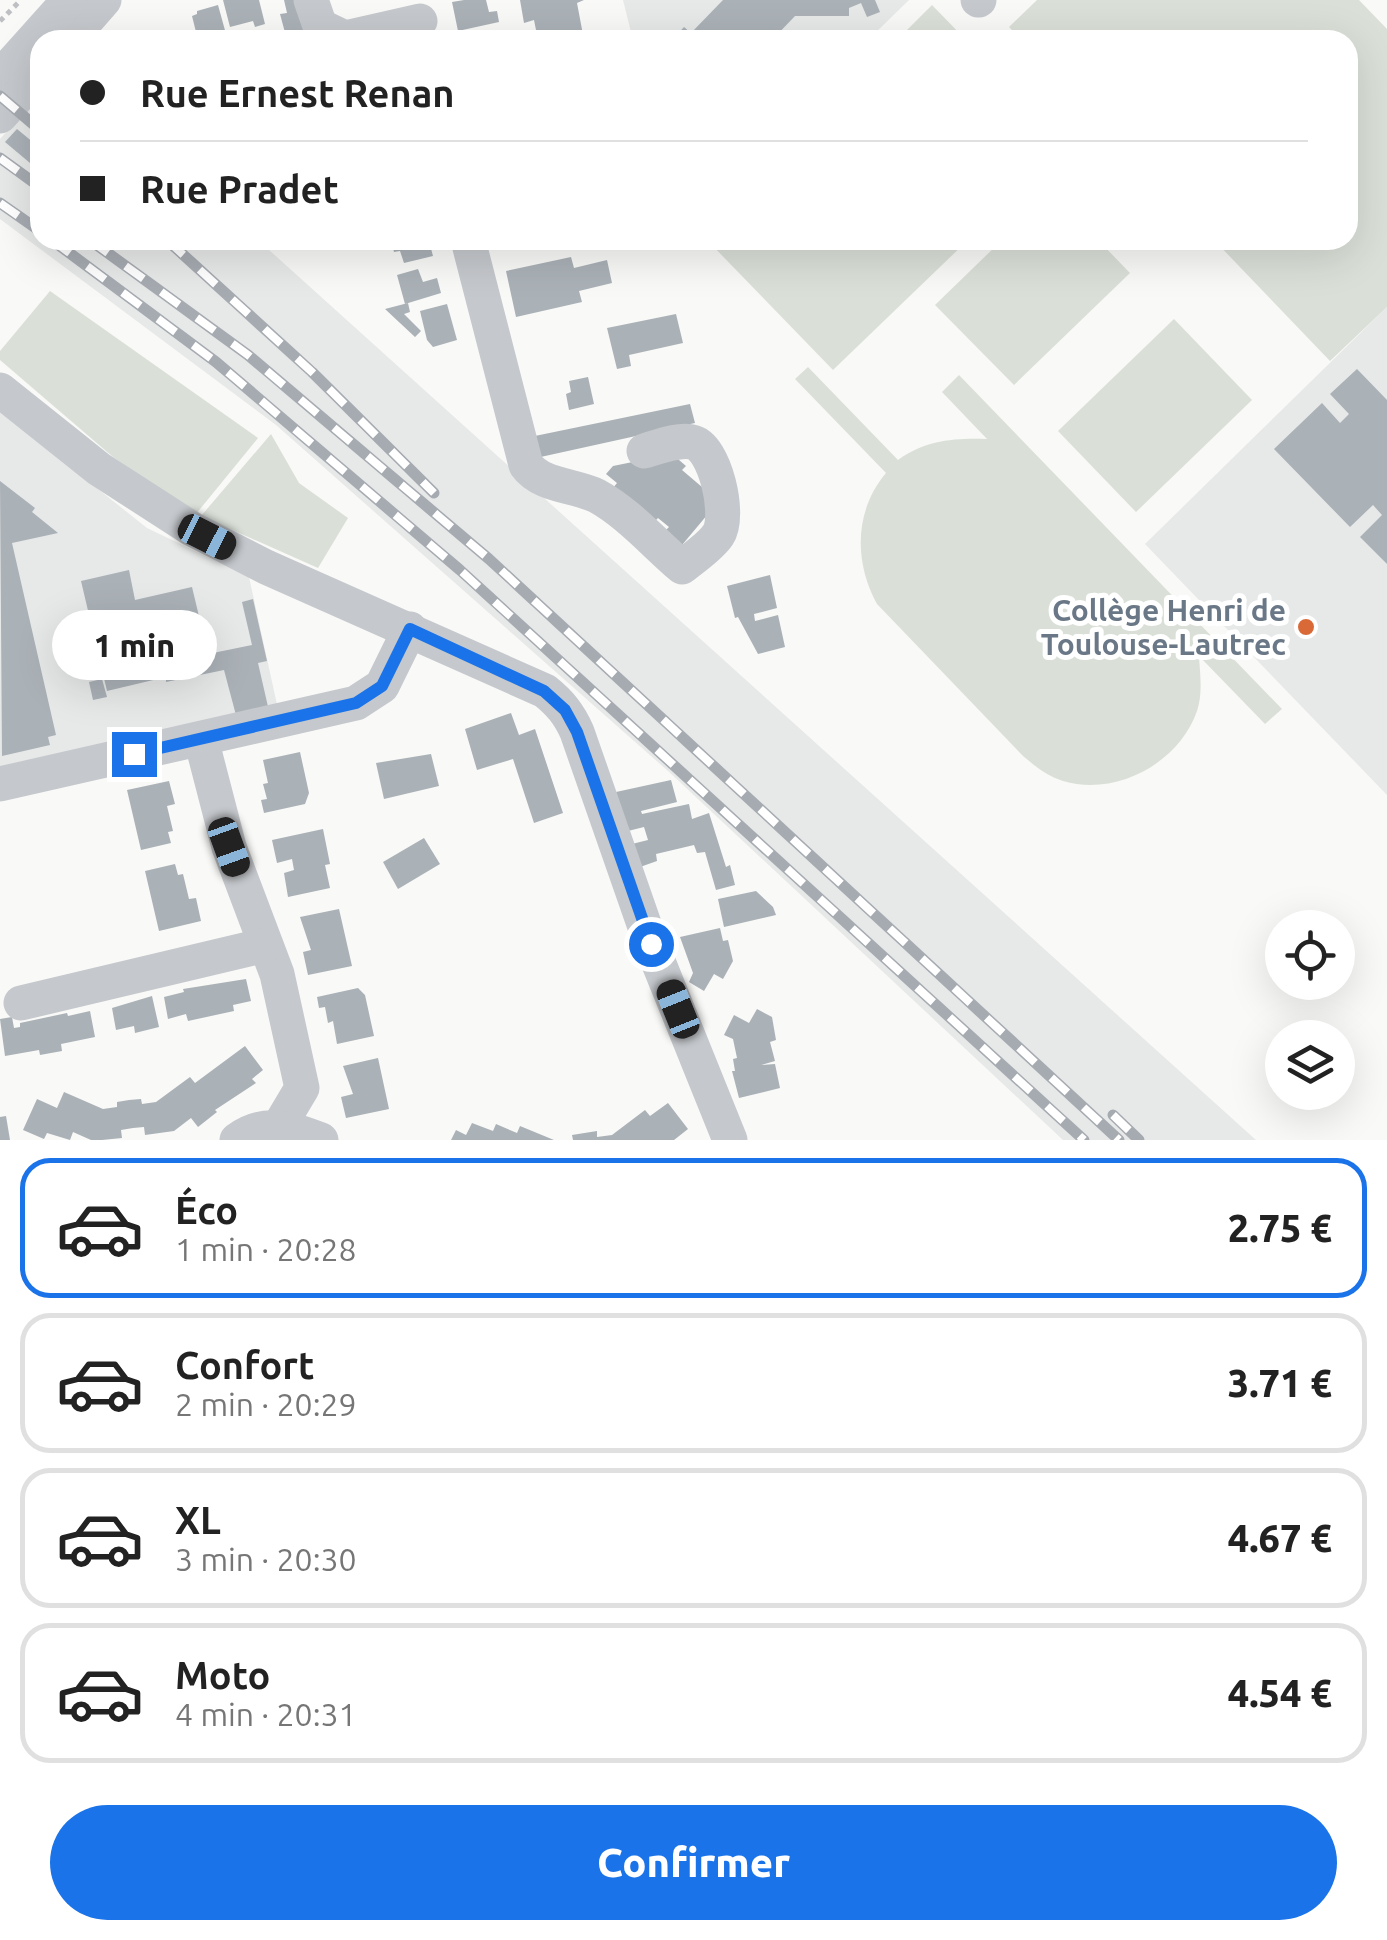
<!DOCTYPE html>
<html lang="fr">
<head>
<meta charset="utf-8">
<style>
  :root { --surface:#fff; --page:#f2f2f2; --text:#222; --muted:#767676; --line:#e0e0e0; --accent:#1a73e8 }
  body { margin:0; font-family:Ubuntu,sans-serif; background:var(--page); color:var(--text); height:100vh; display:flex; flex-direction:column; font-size:38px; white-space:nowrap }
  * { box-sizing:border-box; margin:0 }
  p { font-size:32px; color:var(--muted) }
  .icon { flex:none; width:55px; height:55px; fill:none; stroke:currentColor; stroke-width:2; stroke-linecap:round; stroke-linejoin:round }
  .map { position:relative; height:1140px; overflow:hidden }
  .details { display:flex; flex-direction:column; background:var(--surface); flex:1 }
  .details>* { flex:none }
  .banner { position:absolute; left:30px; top:30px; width:1328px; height:220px; border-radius:30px; box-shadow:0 10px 40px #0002; display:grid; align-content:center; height:220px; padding:0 50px; background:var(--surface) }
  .fabs { position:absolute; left:1265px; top:910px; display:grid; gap:20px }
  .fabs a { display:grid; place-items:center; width:90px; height:90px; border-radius:50%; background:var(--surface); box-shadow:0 10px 40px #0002; font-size:50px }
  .end { position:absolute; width:45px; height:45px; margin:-22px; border:12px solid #1a73e8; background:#fff; box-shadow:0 0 0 5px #fff }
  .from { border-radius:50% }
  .bubble { position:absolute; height:70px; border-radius:35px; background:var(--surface); box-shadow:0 10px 40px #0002; font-size:32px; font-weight:800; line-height:70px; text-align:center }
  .car { position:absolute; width:30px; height:60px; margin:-30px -15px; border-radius:12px; box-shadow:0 0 8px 2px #0007; background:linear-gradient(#222 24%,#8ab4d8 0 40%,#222 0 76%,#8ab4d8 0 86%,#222 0) }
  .banner b { display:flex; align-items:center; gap:35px; height:95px; font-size:38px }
  .banner b+b { border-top:2px solid var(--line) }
  .banner i { width:25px; height:25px; background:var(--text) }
  ul { padding:18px 0 0; list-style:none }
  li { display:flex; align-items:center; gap:30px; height:140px; margin:0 20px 15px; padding:0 30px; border:5px solid var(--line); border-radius:30px }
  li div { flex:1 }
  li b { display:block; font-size:38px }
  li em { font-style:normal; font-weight:800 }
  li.active { border-color:var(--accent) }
  li>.icon { width:90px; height:90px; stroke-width:1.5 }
  .cta { display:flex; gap:20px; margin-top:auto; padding:20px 50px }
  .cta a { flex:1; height:115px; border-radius:60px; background:var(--accent); color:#fff; font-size:40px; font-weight:800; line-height:115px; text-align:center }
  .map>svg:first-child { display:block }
</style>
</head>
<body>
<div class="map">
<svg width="1387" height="1140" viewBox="0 0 1387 1140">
  <rect width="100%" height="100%" fill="#f9f9f7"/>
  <!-- built -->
  <g fill="#e7e8e8">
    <polygon points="623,0 909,0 868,40 633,40"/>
    <polygon points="40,95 40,240 258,240 1256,1140 1063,1140 668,771 276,425 0,219 0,139"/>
    <polygon points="1387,307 1387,795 1145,544"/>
    <polygon points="0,411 147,528 249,577 278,709 0,774"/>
  </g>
  <!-- green -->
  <g fill="#dae0d8">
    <polygon points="1037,0 1359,0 1387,29 1387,307 1330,361 1214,240 1348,240 1348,40 1021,40 1009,27"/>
    <polygon points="932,5 966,40 897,40"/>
    <polygon points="707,240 968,240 833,370"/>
    <polygon points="1002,240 1098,240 1130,273 1014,385 935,305"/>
    <polygon points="50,291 258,438 196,514 113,457 0,360 0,351"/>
    <polygon points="1174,319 1252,400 1136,512 1058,431"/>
    <path d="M 808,367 L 898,460 C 926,440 954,438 987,439 L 942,392 L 959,375 L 1282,709 L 1265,724 L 1199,656 C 1200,674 1203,693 1197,711 C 1179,763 1116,797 1063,781 C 1047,776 1035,766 1023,756 L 877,604 C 854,562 854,511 886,473 L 795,379 Z"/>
    <polygon points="271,434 299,483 348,518 318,568 201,516"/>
  </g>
  <!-- building -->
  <g fill="#aab1b7">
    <polygon points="223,0 259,0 265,24 255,27 253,21 230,27"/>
    <polygon points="284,0 300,0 310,37 287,40 280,14 287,13"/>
    <polygon points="464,0 486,0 489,12 497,11 499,22 458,31 452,2"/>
    <polygon points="520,0 584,0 577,3 584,40 538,40 534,20 524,23"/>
    <polygon points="723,0 875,0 880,12 867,17 861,3 849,8 849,16 795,16 772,40 672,40 684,27 691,33"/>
    <polygon points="218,5 226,34 229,33 231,40 221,40 220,36 198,40 192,16 197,14 197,11"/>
    <polygon points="17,129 40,148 30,163 5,142"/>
    <polygon points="391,240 417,240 418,244 429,241 433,256 404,263 400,251 394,252"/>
    <polygon points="571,257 574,268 607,260 612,283 579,291 582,302 516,317 506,271"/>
    <polygon points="418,269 423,282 437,278 441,293 405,304 397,275"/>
    <polygon points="408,303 410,312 404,314 421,331 415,337 385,309"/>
    <polygon points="447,304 457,340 433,347 427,340 420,311"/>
    <polygon points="676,314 683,343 629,355 631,366 617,369 607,328"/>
    <polygon points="1357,369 1387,400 1387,564 1360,537 1382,515 1373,505 1350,527 1274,449 1322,403 1340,423 1349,414 1330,394"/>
    <polygon points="588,377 594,404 569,410 566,394 571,392 569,381"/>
    <polygon points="690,404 695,423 536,458 530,437"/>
    <polygon points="672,454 686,466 682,470 709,493 713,508 682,545 665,531 669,527 658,518 654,522 613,488 617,483 606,474 613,466"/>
    <polygon points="0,481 35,508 32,512 58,533 12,543 56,735 48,737 50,745 2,756"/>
    <polygon points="129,570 135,600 192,587 208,654 252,645 242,602 253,599 267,661 258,663 269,711 237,719 224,670 166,682 166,677 107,691 81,581"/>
    <polygon points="770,575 777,608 754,614 755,621 778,615 785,647 758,654 738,617 735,618 727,586"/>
    <polygon points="102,679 107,697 93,700 89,682"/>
    <polygon points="511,713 519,735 535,729 563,813 534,823 513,759 477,770 465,729"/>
    <polygon points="300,752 309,793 305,804 264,813 261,800 267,799 263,784 268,783 263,760"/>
    <polygon points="431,754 439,786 384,799 376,763"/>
    <polygon points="671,780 677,802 641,811 642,814 689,804 692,819 709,813 726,867 730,865 735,885 716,890 705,852 697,853 694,845 656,854 657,861 640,867 632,844 648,840 644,827 628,831 616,792"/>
    <polygon points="169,781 175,804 167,806 173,831 168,832 171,843 141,850 127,790"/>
    <polygon points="323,829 330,864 325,865 330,888 288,897 284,873 294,870 292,859 277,863 272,840"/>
    <polygon points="424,838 440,864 398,889 383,862"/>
    <polygon points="175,864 178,875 183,874 189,899 196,898 201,921 159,931 145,871"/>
    <polygon points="756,891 773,907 776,915 724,927 718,899"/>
    <polygon points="339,909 352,966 308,975 303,952 311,950 300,917"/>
    <polygon points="720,928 723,941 728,940 733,961 723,979 714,974 704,991 689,982 693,973 680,937"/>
    <polygon points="246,979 251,1001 233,1005 234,1011 188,1021 186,1014 168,1019 164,997 184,992 183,989"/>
    <polygon points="358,988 365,995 374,1036 337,1044 333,1021 328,1023 325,1007 319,1008 317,997"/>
    <polygon points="152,996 159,1027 135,1033 134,1026 116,1030 112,1008"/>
    <polygon points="757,1009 772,1017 776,1040 770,1042 775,1061 761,1065 775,1064 780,1088 739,1098 732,1071 735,1071 733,1059 737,1058 733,1039 724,1035 734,1015 749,1023"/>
    <polygon points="90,1011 95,1037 61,1044 62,1051 40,1055 39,1050 5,1056 0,1019 12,1017 14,1028 20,1027 20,1023 67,1013 68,1016"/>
    <polygon points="245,1046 263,1070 252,1079 256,1083 215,1110 217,1112 198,1127 191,1118 174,1131 145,1135 144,1127 133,1128 121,1130 122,1138 102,1140 91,1140 73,1132 70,1140 47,1133 44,1139 23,1130 37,1099 57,1108 64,1092 103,1109 117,1107 117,1102 129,1100 141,1099 142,1104 156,1102 190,1077 195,1083"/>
    <polygon points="378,1058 389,1109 346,1118 341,1097 353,1094 343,1066"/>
    <polygon points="668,1103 688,1129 674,1140 573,1140 572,1135 597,1131 597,1137 612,1135 645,1110 650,1116"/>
    <polygon points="6,1116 10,1140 0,1140 0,1117"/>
    <polygon points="472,1123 493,1131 496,1124 517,1133 520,1126 554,1140 451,1140 456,1130 466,1135"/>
  </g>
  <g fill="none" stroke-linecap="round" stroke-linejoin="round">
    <!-- path -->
    <polyline stroke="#bdbfc2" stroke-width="5" stroke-dasharray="5 5" stroke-linecap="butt" points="0,21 21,0"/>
    <!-- minor -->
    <g stroke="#c5c8cc" stroke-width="35">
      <polyline points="311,0 320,26 345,38 420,21"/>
      <polyline points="978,0 979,0"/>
      <polyline points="69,40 104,0"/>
      <polyline points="0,77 69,0"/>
      <polyline points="0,116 40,72"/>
      <path d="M 468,240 L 526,465 C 541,486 574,485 597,496 C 628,513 655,544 682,567 C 693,558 710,547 718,535 C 731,516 715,446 692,442 C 677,439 658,447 644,451"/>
      <path d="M 0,390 L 99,469 L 192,529 L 266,567 L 545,691 C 560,703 569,714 577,732 L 651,944 L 730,1140"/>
      <polyline points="201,739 229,847 277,974 302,1088 280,1125"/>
      <polyline points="0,784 356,703 382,686 410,629"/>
      <polyline points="21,1003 265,945"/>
      <path d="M 237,1140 C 265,1119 291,1129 321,1140"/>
    </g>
    <defs>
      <g id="rail">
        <polyline points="0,96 40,130"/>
        <polyline points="0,158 40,187"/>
        <polyline points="0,203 40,231"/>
        <polyline points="52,240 216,362 460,570 1084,1140"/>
        <polyline points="90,240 248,355 489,559 1119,1140"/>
        <polyline points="167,240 312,372 434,493"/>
        <polyline points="1113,1115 1139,1140"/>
      </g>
    </defs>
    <!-- rail casing -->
    <use href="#rail" stroke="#a6abb1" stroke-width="11"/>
    <!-- rail -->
    <use href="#rail" stroke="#fff" stroke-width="8" stroke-dasharray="22" stroke-linecap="butt"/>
  </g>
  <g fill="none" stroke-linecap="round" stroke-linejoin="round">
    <!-- route -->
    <polyline stroke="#1a73e8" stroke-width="12" points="134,754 356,703 382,686 410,629 544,691 565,710 577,732 651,944"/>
  </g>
  <!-- markers -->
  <circle fill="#d96a37" stroke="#fff" stroke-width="4" cx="1306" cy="627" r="10"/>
  <g text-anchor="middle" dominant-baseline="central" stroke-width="10" stroke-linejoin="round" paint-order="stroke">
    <!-- poi labels -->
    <g font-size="30" font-weight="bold" fill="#6a7786" stroke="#fff" text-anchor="end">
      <text x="1286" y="610">Collège Henri de<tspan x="1286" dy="34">Toulouse-Lautrec</tspan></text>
    </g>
  </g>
</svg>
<div class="fabs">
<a><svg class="icon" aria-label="locate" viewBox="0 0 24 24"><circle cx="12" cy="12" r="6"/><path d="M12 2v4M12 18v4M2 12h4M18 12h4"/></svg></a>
<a><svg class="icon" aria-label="layers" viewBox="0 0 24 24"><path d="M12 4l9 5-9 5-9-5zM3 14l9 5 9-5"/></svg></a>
</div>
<i class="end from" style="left:651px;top:944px"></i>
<i class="end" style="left:134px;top:754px"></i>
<div class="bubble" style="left:52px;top:610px;width:165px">1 min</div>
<i class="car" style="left:207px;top:537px;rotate:117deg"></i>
<i class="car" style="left:229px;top:847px;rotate:160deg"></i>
<i class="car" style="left:678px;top:1009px;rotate:338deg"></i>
<div class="banner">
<b><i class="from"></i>Rue Ernest Renan</b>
<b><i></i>Rue Pradet</b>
</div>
</div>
<section class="details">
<ul>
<li class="active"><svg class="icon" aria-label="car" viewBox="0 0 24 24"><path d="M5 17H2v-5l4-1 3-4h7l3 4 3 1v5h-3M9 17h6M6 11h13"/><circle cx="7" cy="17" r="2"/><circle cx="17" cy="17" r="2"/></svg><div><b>Éco</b><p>1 min · 20:28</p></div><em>2.75 €</em></li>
<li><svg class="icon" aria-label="car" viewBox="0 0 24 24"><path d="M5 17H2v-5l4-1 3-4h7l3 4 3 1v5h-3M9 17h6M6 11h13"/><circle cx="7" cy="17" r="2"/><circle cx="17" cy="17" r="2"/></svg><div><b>Confort</b><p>2 min · 20:29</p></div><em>3.71 €</em></li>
<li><svg class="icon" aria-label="car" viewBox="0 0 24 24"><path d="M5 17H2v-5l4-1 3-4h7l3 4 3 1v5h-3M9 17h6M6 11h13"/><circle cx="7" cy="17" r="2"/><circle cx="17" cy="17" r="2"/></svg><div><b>XL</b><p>3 min · 20:30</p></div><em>4.67 €</em></li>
<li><svg class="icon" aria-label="car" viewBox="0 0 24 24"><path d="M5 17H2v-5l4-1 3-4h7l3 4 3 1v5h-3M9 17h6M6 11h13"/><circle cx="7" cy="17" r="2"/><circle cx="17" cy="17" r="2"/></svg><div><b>Moto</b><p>4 min · 20:31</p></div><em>4.54 €</em></li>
</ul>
<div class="cta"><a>Confirmer</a></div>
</section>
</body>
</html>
